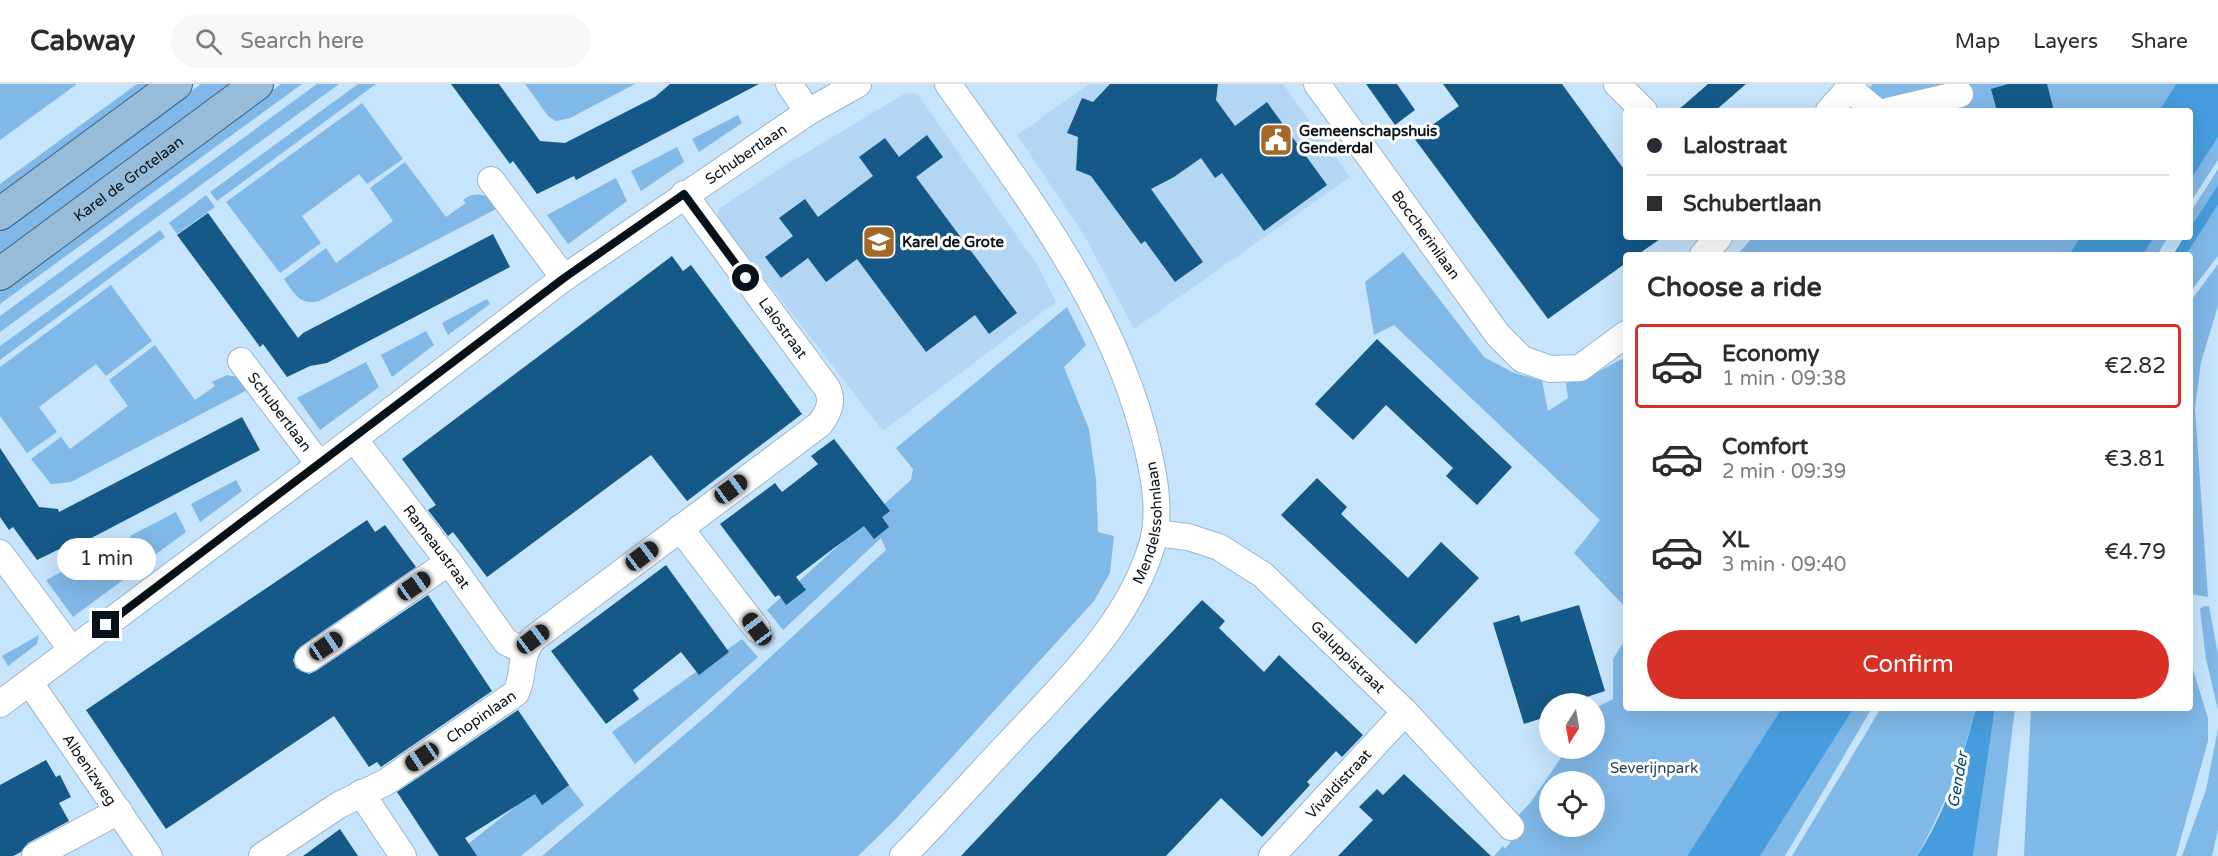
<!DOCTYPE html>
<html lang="en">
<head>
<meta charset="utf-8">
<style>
  :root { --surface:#fff; --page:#f7f7f7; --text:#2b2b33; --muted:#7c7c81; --line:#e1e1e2; --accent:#d93025 }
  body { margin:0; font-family:"Varela Round",sans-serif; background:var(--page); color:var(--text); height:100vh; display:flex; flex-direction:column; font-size:22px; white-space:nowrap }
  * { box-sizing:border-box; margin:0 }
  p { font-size:20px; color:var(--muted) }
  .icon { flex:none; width:33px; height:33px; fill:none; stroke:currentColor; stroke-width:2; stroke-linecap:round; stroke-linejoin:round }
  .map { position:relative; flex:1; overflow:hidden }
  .details { position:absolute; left:1623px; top:168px; width:570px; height:459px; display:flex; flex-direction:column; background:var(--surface); border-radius:6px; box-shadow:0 6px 24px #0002 }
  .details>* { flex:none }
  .guide { position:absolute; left:1623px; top:24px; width:570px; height:132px; border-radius:6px; box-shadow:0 6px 24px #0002; display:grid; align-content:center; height:132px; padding:0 24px; background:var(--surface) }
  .needle { width:39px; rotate:191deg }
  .tools { position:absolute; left:1539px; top:609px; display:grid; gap:12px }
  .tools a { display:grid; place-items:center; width:66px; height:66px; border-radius:50%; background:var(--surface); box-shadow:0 6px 24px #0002; font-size:30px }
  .end { position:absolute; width:27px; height:27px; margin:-14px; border:8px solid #071119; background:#fff; box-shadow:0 0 0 3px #fff }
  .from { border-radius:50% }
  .bubble { position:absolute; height:42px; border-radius:21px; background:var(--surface); box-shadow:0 6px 24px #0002; font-size:20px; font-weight:600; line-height:42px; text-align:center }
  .car { position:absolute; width:18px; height:36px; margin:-18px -9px; border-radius:8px; box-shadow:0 0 4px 2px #0007; background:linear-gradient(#222 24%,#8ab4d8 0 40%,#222 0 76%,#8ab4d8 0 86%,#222 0) }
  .guide b { display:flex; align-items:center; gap:21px; height:57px; font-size:22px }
  .guide b+b { border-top:2px solid var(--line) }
  .guide i { width:15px; height:15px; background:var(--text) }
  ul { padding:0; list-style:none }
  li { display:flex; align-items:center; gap:18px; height:84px; margin:0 12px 9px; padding:0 12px; border:3px solid transparent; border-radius:6px }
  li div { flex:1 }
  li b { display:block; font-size:22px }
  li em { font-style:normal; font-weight:600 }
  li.current { border-color:var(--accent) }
  li>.icon { width:54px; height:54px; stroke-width:1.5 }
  h2 { padding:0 24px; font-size:27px; line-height:72px }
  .cta { display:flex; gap:12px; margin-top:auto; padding:12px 24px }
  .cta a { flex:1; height:69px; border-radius:36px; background:var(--accent); color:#fff; font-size:24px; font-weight:600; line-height:69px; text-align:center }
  header { display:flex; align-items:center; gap:36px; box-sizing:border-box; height:84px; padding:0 30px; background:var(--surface); border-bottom:2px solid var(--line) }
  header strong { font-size:28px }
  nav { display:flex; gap:33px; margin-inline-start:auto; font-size:21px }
  .search { width:420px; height:54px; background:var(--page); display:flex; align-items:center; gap:15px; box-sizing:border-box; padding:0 21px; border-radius:33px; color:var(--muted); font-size:22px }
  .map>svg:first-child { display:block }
</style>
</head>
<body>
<header>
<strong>Cabway</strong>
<div class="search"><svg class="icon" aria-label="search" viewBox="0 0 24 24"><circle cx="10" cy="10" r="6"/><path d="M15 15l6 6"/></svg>Search here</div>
<nav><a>Map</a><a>Layers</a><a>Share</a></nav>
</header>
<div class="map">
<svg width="2218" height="772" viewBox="0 0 2218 772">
  <rect width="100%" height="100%" fill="#c7e4fd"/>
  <!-- built -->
  <g fill="#b3d6f4">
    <polygon points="1089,0 1283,0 1350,93 1134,245 1084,151 1017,51"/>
    <polygon points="912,9 918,11 1038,182 1056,218 883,347 718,134 717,129 720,124 781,84 904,10"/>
  </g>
  <!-- green -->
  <g fill="#80b8e7" fill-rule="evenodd">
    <polygon points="0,0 77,0 0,56"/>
    <polygon points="137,0 156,0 0,114 0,100"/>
    <polygon points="201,0 237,0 0,174 0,147"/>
    <polygon points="281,0 302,0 0,220 0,206"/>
    <polygon points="317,0 339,0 0,248 0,232"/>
    <polygon points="358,0 376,0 217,117 210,108"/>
    <polygon points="525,0 635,0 570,34 556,37 548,32"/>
    <polygon points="1873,0 2176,0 2159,27 1846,27"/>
    <polygon points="362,19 403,75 367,100 359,90 302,132 321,159 280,189 226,118"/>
    <polygon points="738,31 742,39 699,68 692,55"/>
    <polygon points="2218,53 2218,76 2190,119 2190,97"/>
    <polygon points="677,63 684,78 641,107 631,87"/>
    <path d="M 405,78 L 446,133 L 466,119 L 463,116 C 477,105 490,112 502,122 L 319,217 C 300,222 294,209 284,195 L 326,164 L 336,179 L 393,137 L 370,104 Z"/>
    <polygon points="2218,85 2218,101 2190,144 2190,129"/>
    <polygon points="616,94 627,117 568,160 547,131"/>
    <polygon points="206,111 215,123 177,150 169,139"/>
    <polygon points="2218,121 2218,172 2190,208 2190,171 2186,171"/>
    <polygon points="160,146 165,153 0,276 0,262"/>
    <polygon points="1753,153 2080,153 2069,171 1737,171"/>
    <polygon points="2154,153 2168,153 2157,171 2143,171"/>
    <polygon points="1403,168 1484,273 1512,288 1542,297 1548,327 1568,314 1566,299 1590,292 1626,273 1626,524 1574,469 1600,436 1394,241 1374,251 1365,198"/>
    <polygon points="2218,180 2218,222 2201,278 2195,324 2208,513 2190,510 2190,218"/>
    <polygon points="111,201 152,257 106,292 96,280 39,323 57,348 27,369 0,332 0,283"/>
    <polygon points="487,215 490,220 448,251 442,239"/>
    <polygon points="1067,223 1086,261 1064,283 1089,345 1096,396 1098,448 1114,452 1110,489 1094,517 894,737 858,772 542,772 711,628 886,466 881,454 783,546 767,526 911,396 913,385 896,364"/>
    <polygon points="426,247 434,261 392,293 381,271"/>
    <polygon points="155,261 195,316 215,302 212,298 227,291 242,294 251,304 71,398 51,400 31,375 61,353 70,365 128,322 109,296"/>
    <polygon points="366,278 379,303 320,346 297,314"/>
    <polygon points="236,396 242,407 200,438 191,420"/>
    <polygon points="176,428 186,448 144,479 130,452"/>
    <polygon points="115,460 131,490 73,533 46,496"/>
    <polygon points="2204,522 2209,522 2218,570 2218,626 2206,575 2200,525"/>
    <polygon points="39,551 37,560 8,582 2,572"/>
    <path d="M 1626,554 L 1626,624 L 1782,624 L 1687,772 L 1494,772 L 1503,762 L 1505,765 L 1524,741 L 1516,734 L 1530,719 L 1567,665 L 1594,664 L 1595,624 L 1613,615 L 1613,575 ZM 1550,698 L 1594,698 L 1594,742 L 1550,742 Z"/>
    <polygon points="742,555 758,573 635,680 612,648"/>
    <polygon points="2190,576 2208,634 2208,657 2176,772 2024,772 2031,624 2190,624"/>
    <polygon points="1854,624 1872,624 1785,772 1760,772"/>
    <path d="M 1881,624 L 1976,624 C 1963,674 1945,722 1919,768 L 1917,772 L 1792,772 Z"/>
    <polygon points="1995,624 2015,624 1997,772 1973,772"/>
    <polygon points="2218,645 2218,746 2212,772 2182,772 2206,706"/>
    <polygon points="559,688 584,721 521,772 453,772"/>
  </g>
  <!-- water -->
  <g fill="#469cdc">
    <polygon points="2176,0 2218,0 2218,53 2190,97 2190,27 2159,27"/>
    <polygon points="2218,101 2218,121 2186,171 2173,171 2184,153 2190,153 2190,144"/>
    <polygon points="2080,153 2154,153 2143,171 2069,171"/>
    <polygon points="1782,624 1854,624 1760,772 1687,772"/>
    <path d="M 1976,624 L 1995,624 L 1973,772 L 1917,772 C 1946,728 1963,674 1976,624 Z"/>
  </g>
  <!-- building -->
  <g fill="#145988">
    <polygon points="451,0 499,0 540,57 565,59 655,13 670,0 759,0 576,96 574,92 537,110 513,77 510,80"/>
    <polygon points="1110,0 1218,0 1216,16 1235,42 1267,18 1327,101 1264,147 1222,89 1215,94 1201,74 1174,93 1151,105 1203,178 1175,198 1145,157 1141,160 1091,92 1076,86 1078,53 1067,49 1082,14 1093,18"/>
    <polygon points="1366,0 1397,0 1415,26 1395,41"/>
    <polygon points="1443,0 1562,0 1626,88 1626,153 1663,153 1637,171 1626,171 1626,179 1548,235 1414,54 1459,22"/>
    <polygon points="1708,0 1746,0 1715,27 1677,27"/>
    <polygon points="2008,0 2047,0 2054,27 1997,27 1991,5"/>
    <polygon points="927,51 943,73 916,93 1017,229 989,250 975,231 926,268 857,175 826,198 808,174 781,194 765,173 793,152 779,134 805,115 818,133 873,92 859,73 885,54 899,73"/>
    <polygon points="208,129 298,254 303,249 493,150 510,183 327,279 310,282 287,293 263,260 260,263 177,151"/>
    <polygon points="672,172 683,187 691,181 802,330 687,417 651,371 487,493 453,448 448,452 428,426 436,421 402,375"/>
    <polygon points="1377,255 1512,383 1477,421 1446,392 1453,384 1386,321 1353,356 1315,320"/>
    <polygon points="242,333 260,366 76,462 74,458 37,476 13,443 9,446 0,433 0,364 39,423 58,425 59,428"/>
    <polygon points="834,355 890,427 882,433 889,443 874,455 864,442 830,467 796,493 806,506 786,521 779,511 775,513 720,440 775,399 782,408 818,380 811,372"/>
    <polygon points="1317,394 1347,423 1341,430 1408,494 1441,458 1479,494 1416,560 1281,431"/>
    <polygon points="367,436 375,448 385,441 416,483 300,563 293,576 296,584 309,590 316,587 428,511 492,607 381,683 377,678 369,683 334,632 166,745 86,626"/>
    <polygon points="666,481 729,568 699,591 681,568 633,606 639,615 606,640 551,567"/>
    <polygon points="1202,516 1225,537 1219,544 1264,588 1279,571 1363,651 1342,673 1336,667 1307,698 1310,701 1262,753 1221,714 1166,772 961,772"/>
    <polygon points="1579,521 1605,607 1565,620 1550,620 1547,625 1549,632 1524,640 1493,539 1519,531 1521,538"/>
    <polygon points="518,626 569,701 542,721 535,710 465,754 477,772 439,772 397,708"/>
    <polygon points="46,676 56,693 60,691 71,713 59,719 69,737 28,759 21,768 13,772 0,772 0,701"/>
    <polygon points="1404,690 1421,706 1491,772 1338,772 1373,736 1359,723 1377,705 1383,711"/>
    <polygon points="340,745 358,772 303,772"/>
  </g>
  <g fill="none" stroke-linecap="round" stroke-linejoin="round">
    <defs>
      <g id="minor">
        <polyline points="789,0 808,28"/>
        <path id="s1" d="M 1317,0 L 1498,251 L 1522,275 L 1550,285 L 1580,284 L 1626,250"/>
        <polyline points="1617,0 1644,27"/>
        <polyline points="1849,4 1876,27"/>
        <polyline points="1829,27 1853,0"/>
        <polyline points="1888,27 1960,10"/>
        <polyline points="491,96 564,194"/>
        <polyline points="1703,171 1719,153"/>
        <path id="s2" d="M 241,277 L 319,380"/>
        <path id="s3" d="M 354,355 L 449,478 L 506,558 L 524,567"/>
        <polyline points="680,444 757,545"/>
        <path id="s4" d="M 1155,449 L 1188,453 L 1219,463 L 1263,491 L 1405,628 L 1511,743"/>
        <polyline points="0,469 72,566"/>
        <polyline points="308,575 449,478"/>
        <path id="s5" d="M 30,599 L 149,772"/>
        <path id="s6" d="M 0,620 L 354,355 L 564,194 L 808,28 L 858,0"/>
        <polyline points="361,709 403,772"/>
        <polyline points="35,772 119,727"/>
        <path id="s7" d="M 262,772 L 339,721 L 386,698 L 516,609 C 525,590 519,572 533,555 L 820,340 C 828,329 834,318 827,304 L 684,110"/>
        <path id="s8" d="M 903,772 C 939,736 972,698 1007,661 C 1062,602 1128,541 1152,461 C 1161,430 1155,397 1148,366 C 1117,229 1028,113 948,0"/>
        <path id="s9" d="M 1272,772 L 1405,628"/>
      </g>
      <g id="major">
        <polyline points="0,130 176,0"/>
        <path id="s10" d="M 0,190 L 257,0"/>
      </g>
    </defs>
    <!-- minor casing -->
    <use href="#minor" stroke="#9ab6ce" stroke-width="28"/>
    <!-- major casing -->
    <use href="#major" stroke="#386486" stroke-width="34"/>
    <!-- minor -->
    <use href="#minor" stroke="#fff" stroke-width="26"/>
    <!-- major -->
    <use href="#major" stroke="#97bcda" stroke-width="32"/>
  </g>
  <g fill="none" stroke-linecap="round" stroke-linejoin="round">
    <!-- route -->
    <polyline stroke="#071119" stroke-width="8" points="106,541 564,194 684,110 746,194"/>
  </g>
  <!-- icons -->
  <defs>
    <symbol id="civic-square" viewBox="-11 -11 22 22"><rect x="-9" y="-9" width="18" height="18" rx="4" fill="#a46929" stroke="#fff"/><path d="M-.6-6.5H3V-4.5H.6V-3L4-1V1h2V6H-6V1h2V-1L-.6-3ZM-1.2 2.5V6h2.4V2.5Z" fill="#fff"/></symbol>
    <symbol id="school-square" viewBox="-11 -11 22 22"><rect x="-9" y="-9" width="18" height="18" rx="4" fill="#a46929" stroke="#fff"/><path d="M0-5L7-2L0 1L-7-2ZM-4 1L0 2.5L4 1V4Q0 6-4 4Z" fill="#fff"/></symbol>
  </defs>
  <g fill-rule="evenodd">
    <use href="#civic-square" x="1257" y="37" width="38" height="38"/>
    <use href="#school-square" x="860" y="139" width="38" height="38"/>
  </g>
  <g text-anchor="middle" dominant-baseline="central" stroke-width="6" stroke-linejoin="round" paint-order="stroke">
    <!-- poi labels -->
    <g font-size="15" font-weight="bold" fill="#071119" stroke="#fff" text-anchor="start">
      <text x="1299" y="47">Gemeenschapshuis<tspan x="1299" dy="17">Genderdal</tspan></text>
      <text x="902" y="158">Karel de Grote</text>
    </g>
    <!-- street labels -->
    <g font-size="15" fill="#071119" stroke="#fff">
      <text stroke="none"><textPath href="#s6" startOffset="927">Schubertlaan</textPath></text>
      <text stroke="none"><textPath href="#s10" startOffset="160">Karel de Grotelaan</textPath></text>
      <text stroke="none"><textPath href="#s1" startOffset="186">Boccherinilaan</textPath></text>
      <text transform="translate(783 244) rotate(54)">Lalostraat</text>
      <text stroke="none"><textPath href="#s2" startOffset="64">Schubertlaan</textPath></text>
      <text stroke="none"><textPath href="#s8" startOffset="423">Mendelssohnlaan</textPath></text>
      <text stroke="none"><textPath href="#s3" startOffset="136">Rameaustraat</textPath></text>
      <text stroke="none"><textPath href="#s4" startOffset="236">Galuppistraat</textPath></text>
      <text stroke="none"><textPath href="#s7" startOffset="260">Chopinlaan</textPath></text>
      <text stroke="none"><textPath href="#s5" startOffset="105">Albenizweg</textPath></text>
      <text stroke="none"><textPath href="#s9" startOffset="98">Vivaldistraat</textPath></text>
    </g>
    <!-- park labels -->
    <g font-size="15" fill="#1a3e59" stroke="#fff">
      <text x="1654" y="684">Severijnpark</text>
    </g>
    <!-- water labels -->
    <g font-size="16" font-style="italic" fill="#054973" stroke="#fff">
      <text transform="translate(1958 696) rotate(-80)">Gender</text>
    </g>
  </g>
</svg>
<div class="tools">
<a><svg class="needle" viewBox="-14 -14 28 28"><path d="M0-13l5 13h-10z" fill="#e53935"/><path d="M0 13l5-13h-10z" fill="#7c7c81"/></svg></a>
<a><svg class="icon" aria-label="locate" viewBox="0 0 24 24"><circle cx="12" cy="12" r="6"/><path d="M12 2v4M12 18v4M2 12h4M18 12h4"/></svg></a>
</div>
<i class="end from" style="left:746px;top:194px"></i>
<i class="end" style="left:106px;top:541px"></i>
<div class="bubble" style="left:57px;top:454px;width:99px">1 min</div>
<i class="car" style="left:731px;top:405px;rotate:54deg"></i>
<i class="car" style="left:642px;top:472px;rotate:53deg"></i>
<i class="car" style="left:414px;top:502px;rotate:55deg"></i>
<i class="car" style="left:757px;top:545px;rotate:323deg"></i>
<i class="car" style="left:533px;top:555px;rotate:53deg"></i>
<i class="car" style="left:326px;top:562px;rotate:56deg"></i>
<i class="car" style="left:422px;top:673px;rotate:236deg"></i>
<div class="guide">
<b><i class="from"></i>Lalostraat</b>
<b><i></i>Schubertlaan</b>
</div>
<section class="details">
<h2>Choose a ride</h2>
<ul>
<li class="current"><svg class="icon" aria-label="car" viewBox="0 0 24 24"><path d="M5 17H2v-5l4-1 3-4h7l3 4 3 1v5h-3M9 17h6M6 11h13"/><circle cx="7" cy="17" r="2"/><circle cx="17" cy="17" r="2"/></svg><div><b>Economy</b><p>1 min · 09:38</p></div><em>€2.82</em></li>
<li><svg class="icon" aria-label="car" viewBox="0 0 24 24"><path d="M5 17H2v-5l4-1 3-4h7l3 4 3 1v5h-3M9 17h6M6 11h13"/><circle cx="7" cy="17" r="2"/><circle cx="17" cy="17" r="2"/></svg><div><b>Comfort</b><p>2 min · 09:39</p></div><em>€3.81</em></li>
<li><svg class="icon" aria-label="car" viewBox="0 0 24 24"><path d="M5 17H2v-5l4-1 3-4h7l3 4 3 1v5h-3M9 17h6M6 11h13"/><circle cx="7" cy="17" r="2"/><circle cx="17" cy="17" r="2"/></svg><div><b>XL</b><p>3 min · 09:40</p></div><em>€4.79</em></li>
</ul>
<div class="cta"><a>Confirm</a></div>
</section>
</div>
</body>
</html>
